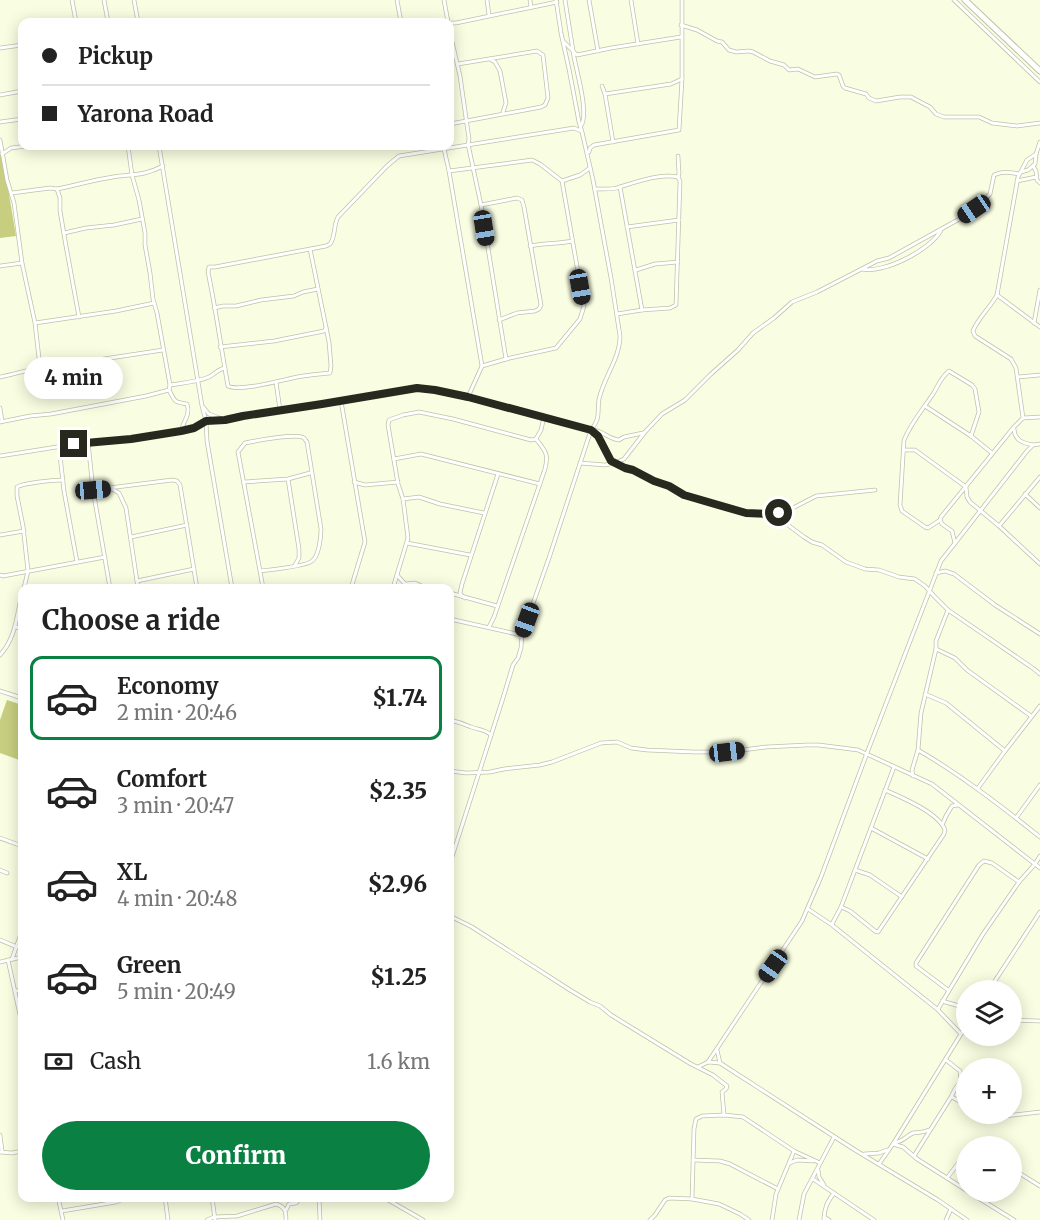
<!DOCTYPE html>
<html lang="en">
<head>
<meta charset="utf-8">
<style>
  :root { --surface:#fff; --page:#f2f2f2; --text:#222; --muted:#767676; --line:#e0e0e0; --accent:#0b8043 }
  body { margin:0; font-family:Merriweather,serif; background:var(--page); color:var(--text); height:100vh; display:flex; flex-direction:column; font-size:22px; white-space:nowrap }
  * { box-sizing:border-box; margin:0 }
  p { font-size:20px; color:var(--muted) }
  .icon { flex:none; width:33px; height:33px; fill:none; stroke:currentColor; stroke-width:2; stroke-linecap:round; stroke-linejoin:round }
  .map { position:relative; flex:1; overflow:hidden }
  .panel { position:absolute; left:18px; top:584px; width:436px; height:618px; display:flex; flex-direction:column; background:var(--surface); border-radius:12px; box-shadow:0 3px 15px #0003 }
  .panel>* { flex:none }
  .top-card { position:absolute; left:18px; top:18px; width:436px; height:132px; border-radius:12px; box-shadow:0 3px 15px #0003; display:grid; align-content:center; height:132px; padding:0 24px; background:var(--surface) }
  .tools { position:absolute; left:956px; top:980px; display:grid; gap:12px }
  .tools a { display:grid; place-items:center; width:66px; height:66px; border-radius:50%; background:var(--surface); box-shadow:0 3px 15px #0003; font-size:30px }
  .end { position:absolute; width:27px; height:27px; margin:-14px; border:8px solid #27281e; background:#fff; box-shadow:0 0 0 3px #fff }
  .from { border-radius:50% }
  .bubble { position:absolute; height:42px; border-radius:21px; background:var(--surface); box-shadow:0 3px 15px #0003; font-size:20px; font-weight:800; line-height:42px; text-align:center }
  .car { position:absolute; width:18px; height:36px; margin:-18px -9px; border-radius:8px; box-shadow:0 0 4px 2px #0007; background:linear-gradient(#222 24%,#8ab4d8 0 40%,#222 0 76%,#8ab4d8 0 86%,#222 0) }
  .top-card b { display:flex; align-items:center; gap:21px; height:57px; font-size:22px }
  .top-card b+b { border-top:2px solid var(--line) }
  .top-card i { width:15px; height:15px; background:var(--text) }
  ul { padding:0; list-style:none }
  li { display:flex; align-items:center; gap:18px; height:84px; margin:0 12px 9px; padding:0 12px; border:3px solid transparent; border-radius:12px }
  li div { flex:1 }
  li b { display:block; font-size:22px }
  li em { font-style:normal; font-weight:800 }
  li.on { border-color:var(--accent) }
  li>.icon { width:54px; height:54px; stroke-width:1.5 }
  h2 { padding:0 24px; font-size:27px; line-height:72px }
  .pay { display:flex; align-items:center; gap:15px; height:66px; padding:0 24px; font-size:22px }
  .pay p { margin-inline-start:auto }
  .cta { display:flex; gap:12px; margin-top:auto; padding:12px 24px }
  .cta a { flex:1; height:69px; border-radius:36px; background:var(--accent); color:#fff; font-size:24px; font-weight:800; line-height:69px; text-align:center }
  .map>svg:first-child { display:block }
</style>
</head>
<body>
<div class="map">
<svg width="1040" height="1220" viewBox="0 0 1040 1220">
  <rect width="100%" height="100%" fill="#f9fde1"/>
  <!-- green -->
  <g fill="#c7ce80">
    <polygon points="0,141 16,236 0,238"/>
    <polygon points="7,700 22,705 22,761 0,753 0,720"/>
  </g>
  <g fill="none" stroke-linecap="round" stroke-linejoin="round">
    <defs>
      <g id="minor">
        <polyline points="72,0 76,22"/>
        <polyline points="104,0 108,22"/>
        <polyline points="134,0 138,22"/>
        <polyline points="397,0 401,22"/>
        <polyline points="444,0 448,22"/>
        <polyline points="487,0 489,15"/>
        <polyline points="530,0 531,7"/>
        <path d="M 565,0 C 568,19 571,38 574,57 C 577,73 589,113 581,126"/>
        <polyline points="589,0 598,51"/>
        <polyline points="631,0 638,44"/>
        <polyline points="954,0 1040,82"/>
        <polyline points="450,23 456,23 557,2"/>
        <polyline points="681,25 697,30 717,41 722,42 729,50 736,52 749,51 753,52 770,61 784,65 789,70 798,69 815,77 837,74 839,75 843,86 845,88 866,94 869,98 876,101 900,97 911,97 930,107 936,114 944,117 979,117 992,123 1017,126 1040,123"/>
        <polyline points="450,33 460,76 469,139 468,144 481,205 506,359"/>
        <polyline points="564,42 577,55 611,48 681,37"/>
        <polyline points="0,48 22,45"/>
        <polyline points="490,59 495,62 500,71 506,103 503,112"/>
        <polyline points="602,86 605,94 613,142"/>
        <polyline points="605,94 671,84 682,79"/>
        <polyline points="0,95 22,91"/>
        <polyline points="0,122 22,119"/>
        <polyline points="450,124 541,107 545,105 548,98 543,55 537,51 458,64"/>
        <polyline points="0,140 7,180 14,203 22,263 35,323 40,367"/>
        <path d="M 128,146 L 132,175 L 139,200 L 145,233 L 145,245 L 150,273 L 153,299 L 157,313 L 170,385 C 182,383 197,382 209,377 C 215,374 218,369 225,368"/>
        <polyline points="159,146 202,406 206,421 207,441 232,588"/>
        <polyline points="444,149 449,171 482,366 468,397"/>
        <polyline points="589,152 590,148 594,145 679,130 682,79 682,0"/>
        <polyline points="2,154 11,148 27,146"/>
        <polyline points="1033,166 1036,171 1037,180 1040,183"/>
        <polyline points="449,171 532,160 540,164 562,181 584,306 580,319 556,348 506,359 482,366"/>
        <polyline points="1021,172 1028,170 1035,164 1036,154 1040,142"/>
        <polyline points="562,181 580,175 590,168"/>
        <polyline points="1017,181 1036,177"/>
        <polyline points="620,187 642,310"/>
        <polyline points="57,189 60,198 60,211 66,246 79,317"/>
        <path d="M 595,189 C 603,189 612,190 620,187 C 636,182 660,173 678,177"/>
        <path d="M 12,193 L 50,188 L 57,189 C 76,185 94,180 113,177 C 133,174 144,176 163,166"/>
        <polyline points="481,205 517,198 522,200 524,207 541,305 539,309 535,311 517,313 499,320"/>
        <polyline points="627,227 679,220"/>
        <polyline points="64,233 86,228 114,225 142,219"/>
        <path d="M 530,246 C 544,243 558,244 572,241"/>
        <path d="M 310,249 L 329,342 L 331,366 L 330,373 C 319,374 308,375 297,377 C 282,380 240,392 228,386 C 221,348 216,310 208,272 L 209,267 L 215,267 L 326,246 L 330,244 C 336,236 333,226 338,217 L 387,166 L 399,156 L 574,128 L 581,131"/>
        <polyline points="0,266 22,263"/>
        <path d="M 862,269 C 883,274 931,250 941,230"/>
        <polyline points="636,270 655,264 678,262"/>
        <polyline points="997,295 1040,327"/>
        <polyline points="214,308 223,306 236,306 261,300 294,296 303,292 318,289"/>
        <polyline points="617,314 642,310 670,308 676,305 680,181 678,177 679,174 678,156"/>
        <polyline points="35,323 116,311 154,303"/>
        <polyline points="1034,323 1040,290"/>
        <polyline points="220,347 274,341 324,331 326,328"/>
        <path d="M 0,377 C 17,374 34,367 51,367 L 163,350"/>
        <polyline points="1018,377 1040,375"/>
        <polyline points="276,382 280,410"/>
        <path d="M 169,390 C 175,401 173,402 187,404 C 191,414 183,422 181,431"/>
        <polyline points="341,401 365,542 351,588"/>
        <polyline points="925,406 971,436 992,453"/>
        <polyline points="203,407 209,414 222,419"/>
        <polyline points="0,408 2,421"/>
        <path d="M 1023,418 L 1016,368 L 1011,359 L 975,336 L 973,331 C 978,318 990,308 997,295 L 1018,177 L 1027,160 L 1036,154"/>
        <polyline points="0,422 30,416 51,414 146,396 169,390 170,385"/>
        <path d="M 1014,429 C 1015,441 1023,443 1033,445"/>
        <polyline points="591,430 598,436 611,461 615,463 633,469 651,480 669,486 684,495 745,513 773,514 804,537 812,542 822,545 846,562 865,569 879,570 899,577 915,579 925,586 934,596 948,610 1034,669 1040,674"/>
        <path d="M 593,430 C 603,431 609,439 619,440 L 624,437 L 643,433"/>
        <path d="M 971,436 L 979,412 L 975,389 L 972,385 L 949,371 C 941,377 938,386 933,394 C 923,409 911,423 904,440 L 900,505 L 902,511 L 925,527 L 928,528 L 940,520 L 941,517 L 1014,427 L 1023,418 L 1040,417"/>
        <polyline points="536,439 541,430 544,417"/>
        <polyline points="88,442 93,490 110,588"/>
        <polyline points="59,447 64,491 77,562"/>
        <polyline points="904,450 915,450 966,487 967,497 970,502 999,526 1040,564"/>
        <path d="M 0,456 L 88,442 L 131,439 L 181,431 L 194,428 L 206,421 L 225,420 L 243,415 L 322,404 L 417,388 L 436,390 L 468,397 L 591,430 C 601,418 597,412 599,399 C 604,377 620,358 620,336 L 611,278 L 593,180 L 582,132 L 579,122 L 569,69 L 561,33 L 556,0"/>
        <polyline points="394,459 421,454 540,484"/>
        <path d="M 580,463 L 605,465 L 615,463 L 624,459 L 645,432 L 662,414 L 685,400 L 711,374 L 738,350 L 753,333 L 774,318 L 792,302 L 817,292 L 877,261 L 889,258 L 963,217 L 974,209 L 990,194 L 994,175 C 1002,171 1009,172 1019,174"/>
        <polyline points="288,479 299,549 299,558 295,565"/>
        <polyline points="244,482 288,479 310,473"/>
        <polyline points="354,482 365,485 398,482"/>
        <polyline points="112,489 119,493 126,508 138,588"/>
        <polyline points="93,490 172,480 177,481 180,485 197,588"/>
        <polyline points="1025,494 1040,508"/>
        <polyline points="403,499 419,497 440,504 484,513"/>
        <polyline points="775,514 789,510 816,496 875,490"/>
        <polyline points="940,520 942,524 952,531 955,543"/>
        <polyline points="999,526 1040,477"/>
        <polyline points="0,535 24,531"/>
        <polyline points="131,537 187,525"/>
        <polyline points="407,543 470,555"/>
        <path d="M 260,571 C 269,570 307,566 312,561 C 319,556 321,537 321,529 L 307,442 C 306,441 305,439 304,438 C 297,433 255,441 245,443 L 238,452 L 260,571 L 263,588"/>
        <polyline points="936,573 945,571 954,574 995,605 1040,634"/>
        <polyline points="0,575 3,576 105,557"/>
        <polyline points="397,575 405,584 415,583 426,588"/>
        <polyline points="137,581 194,569"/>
        <path d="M 24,588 L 28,571 L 23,526 L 17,496 L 17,487 C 23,483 54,480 63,480"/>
        <polyline points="301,588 308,588"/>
        <polyline points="393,588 408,538 403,499 398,484 388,425 389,420 403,415 419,412 453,419 531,440 536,439"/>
        <polyline points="450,593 497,606"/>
        <polyline points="465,598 462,596 460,593 462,584 498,474"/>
        <polyline points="450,619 521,635"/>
        <polyline points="16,627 22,629"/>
        <path d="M 489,627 L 494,617 L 545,469 C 549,453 545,451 536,439"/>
        <polyline points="936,649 955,658 967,670 1031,716"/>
        <path d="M 0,655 C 16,638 17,614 22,593"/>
        <polyline points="0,691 22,698"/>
        <polyline points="925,694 946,703 1005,751"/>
        <path d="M 450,720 C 459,722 462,723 471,727 C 479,730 485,729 491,735"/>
        <path d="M 918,750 C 961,775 1001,806 1040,837"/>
        <polyline points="450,771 466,773 490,772 504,769 540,765 552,762 601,743 617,742 631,748 647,750 694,752 727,752 766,747 807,745 819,745 858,750 932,784 1040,868"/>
        <polyline points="913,776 912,770 918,750 921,713 936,649 936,641 948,610"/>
        <polyline points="978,788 1005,751 1040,706"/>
        <polyline points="1016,818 1040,785"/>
        <polyline points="943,823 946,816 952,806 958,805"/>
        <polyline points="871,828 928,859"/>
        <polyline points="0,838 22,846"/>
        <polyline points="450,863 503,698 513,665 518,658 521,648 522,635 549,558 591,430"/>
        <polyline points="0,870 7,873"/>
        <polyline points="855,870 870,875 902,897"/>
        <path d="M 841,907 L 850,911 L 875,931 L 878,932 L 944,834 L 945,830 C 939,813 901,797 885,790"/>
        <polyline points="808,909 832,925 937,1009 961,1034"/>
        <polyline points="450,916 472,927 570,990 590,1002 600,1006 611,1015 691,1064 713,1075 727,1086 726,1089 722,1092 724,1115"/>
        <polyline points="832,924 841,907 894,767"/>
        <polyline points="0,940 17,947"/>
        <polyline points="12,959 22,931"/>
        <polyline points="8,960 22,1024"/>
        <polyline points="0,962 22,957"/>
        <polyline points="948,990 916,966 916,963 979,865 984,861 992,863 1019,882"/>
        <polyline points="989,990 1040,912"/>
        <polyline points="16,991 22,990"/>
        <polyline points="942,1001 966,1008"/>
        <polyline points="938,1009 983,934 1019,882 1035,864 1040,856"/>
        <polyline points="1011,1020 1040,1021"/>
        <polyline points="717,1050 720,1063"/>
        <polyline points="708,1062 802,921 821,877 867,753 941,561 1027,451 1033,445 1040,444"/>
        <polyline points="698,1067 708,1062 720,1063 855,1150 938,1200 967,1220"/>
        <polyline points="952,1097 966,1105"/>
        <polyline points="979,1113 989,1118 1040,1112"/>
        <polyline points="0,1135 2,1151"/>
        <path d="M 894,1143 C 905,1141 907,1135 913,1133 C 919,1132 923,1133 929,1130"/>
        <polyline points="893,1144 903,1147 917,1159 966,1190"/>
        <polyline points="974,1146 975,1146"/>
        <polyline points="0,1152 12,1153 22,1151"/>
        <polyline points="864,1154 879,1153 887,1150"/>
        <polyline points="914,1156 951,1097 955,1089 961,1081 960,1071 946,1060"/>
        <polyline points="693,1160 720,1161 730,1164 778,1189"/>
        <polyline points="790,1163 797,1160 813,1161"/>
        <polyline points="879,1164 893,1144 966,1026"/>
        <polyline points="1011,1168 1040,1186"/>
        <polyline points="818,1170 819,1177 824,1185"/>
        <polyline points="947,1178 966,1153"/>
        <polyline points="813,1179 874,1220"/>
        <polyline points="967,1191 1014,1220"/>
        <polyline points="58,1197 63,1220"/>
        <polyline points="165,1197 168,1220"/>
        <polyline points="212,1197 215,1220"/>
        <polyline points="319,1197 320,1220"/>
        <polyline points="383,1197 423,1220"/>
        <polyline points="286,1210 289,1204 296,1203 302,1197"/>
        <polyline points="62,1211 116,1202 128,1197"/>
        <polyline points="824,1217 829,1220"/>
        <path d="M 207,1220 L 214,1217 L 237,1216 L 276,1204 C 285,1207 286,1211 286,1220"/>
        <polyline points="650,1220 655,1215 665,1200 669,1198 692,1199"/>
        <polyline points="749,1220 740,1214 719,1204 692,1199 694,1129 696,1119 702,1116 724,1115 743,1117 794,1151 820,1163"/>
        <polyline points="772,1220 776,1194 794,1151"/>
        <polyline points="799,1220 804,1194 834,1137"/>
        <path d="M 824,1220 C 824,1209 827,1202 834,1193"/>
        <polyline points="946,1220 951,1209"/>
      </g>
      <polyline id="highway" points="965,0 1040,71"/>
    </defs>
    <!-- minor casing -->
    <use href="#minor" stroke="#bfc2a8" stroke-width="4.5"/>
    <!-- highway casing -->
    <use href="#highway" stroke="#bfc2a8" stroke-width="7"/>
    <!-- minor -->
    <use href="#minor" stroke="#fff" stroke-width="3"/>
    <!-- highway -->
    <use href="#highway" stroke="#fff" stroke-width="5"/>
  </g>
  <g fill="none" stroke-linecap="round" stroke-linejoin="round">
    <!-- route -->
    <polyline stroke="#27281e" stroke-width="8" points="74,444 131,439 181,431 194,428 206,421 225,420 243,416 322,404 417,388 435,390 468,397 591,430 598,436 611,461 625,468 633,470 654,481 669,486 684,495 746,513 770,514 779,513"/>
  </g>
</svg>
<div class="tools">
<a><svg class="icon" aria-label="layers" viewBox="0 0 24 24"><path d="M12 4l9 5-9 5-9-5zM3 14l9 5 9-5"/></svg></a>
<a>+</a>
<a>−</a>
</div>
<i class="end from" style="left:779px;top:513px"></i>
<i class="end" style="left:74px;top:444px"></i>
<div class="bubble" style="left:24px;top:357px;width:99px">4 min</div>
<i class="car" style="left:974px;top:209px;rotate:236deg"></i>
<i class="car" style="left:484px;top:228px;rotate:171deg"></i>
<i class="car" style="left:580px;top:287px;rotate:170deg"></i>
<i class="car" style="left:93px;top:490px;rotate:85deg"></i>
<i class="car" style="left:527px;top:620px;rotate:200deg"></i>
<i class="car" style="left:727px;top:752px;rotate:83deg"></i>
<i class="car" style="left:773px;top:966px;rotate:215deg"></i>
<div class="top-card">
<b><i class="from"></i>Pickup</b>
<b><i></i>Yarona Road</b>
</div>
<section class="panel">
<h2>Choose a ride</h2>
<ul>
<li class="on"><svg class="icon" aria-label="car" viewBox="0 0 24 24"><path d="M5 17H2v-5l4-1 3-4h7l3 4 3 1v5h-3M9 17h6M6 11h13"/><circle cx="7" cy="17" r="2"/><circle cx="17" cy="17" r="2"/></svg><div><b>Economy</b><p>2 min · 20:46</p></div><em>$1.74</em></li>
<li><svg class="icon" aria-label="car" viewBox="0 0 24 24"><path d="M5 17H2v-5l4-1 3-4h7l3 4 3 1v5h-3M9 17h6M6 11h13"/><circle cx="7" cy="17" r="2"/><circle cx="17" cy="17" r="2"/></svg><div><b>Comfort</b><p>3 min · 20:47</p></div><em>$2.35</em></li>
<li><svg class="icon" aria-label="car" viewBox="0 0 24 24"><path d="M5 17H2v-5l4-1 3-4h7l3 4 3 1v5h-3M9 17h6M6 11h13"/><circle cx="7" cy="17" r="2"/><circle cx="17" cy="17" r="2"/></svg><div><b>XL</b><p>4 min · 20:48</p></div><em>$2.96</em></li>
<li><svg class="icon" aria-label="car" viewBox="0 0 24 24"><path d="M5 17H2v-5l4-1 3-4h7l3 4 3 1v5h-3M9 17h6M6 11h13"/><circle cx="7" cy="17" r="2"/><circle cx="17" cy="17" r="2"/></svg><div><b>Green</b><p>5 min · 20:49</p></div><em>$1.25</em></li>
</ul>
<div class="pay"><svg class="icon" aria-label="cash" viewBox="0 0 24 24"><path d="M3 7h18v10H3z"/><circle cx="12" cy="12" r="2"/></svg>Cash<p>1.6 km</p></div>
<div class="cta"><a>Confirm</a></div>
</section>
</div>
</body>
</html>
